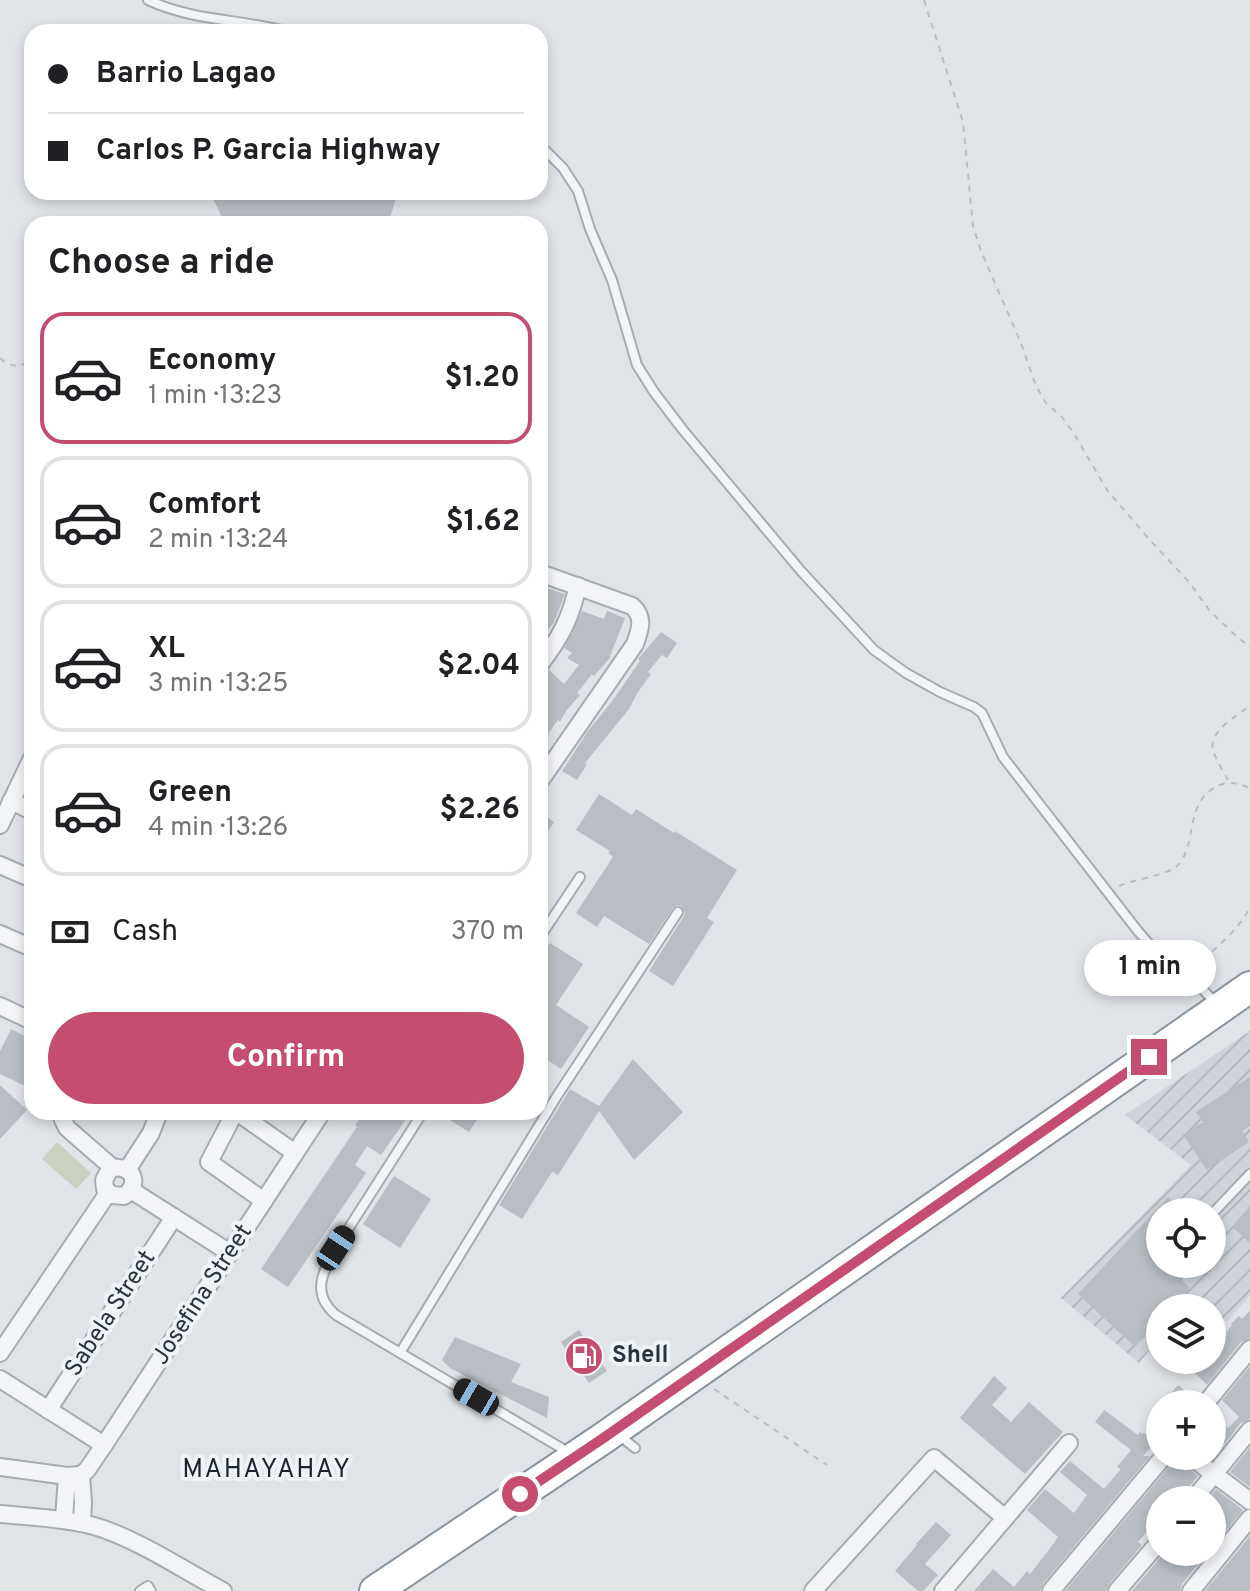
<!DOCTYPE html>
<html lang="en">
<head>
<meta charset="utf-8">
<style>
  :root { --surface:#fff; --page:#f6f6f6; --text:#202124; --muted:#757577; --line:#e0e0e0; --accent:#c54d70 }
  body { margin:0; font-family:Overpass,sans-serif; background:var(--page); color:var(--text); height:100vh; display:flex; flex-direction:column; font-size:30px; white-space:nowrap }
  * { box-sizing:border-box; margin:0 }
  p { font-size:26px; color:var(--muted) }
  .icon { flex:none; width:44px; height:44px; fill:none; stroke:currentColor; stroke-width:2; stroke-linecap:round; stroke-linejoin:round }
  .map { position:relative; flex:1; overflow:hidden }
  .panel { position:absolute; left:24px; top:216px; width:524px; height:904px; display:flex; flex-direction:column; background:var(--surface); border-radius:24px; box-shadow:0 4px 12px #0003 }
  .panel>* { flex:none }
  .banner { position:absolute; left:24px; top:24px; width:524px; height:176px; border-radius:24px; box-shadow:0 4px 12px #0003; display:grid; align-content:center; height:176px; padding:0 24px; background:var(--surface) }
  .tools { position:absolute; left:1146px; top:1198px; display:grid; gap:16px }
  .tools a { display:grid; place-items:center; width:80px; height:80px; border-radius:50%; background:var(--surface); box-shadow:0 4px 12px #0003; font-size:40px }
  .end { position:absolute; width:36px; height:36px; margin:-18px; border:10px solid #c54d70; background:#fff; box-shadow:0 0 0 4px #fff }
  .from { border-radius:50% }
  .bubble { position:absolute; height:56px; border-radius:28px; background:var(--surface); box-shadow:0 4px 12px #0003; font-size:26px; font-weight:700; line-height:56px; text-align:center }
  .car { position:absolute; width:24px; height:48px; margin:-24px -12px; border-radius:10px; box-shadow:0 0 6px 2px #0007; background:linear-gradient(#222 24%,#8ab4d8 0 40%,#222 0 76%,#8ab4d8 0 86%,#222 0) }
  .banner b { display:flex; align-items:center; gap:28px; height:76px; font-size:30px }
  .banner b+b { border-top:2px solid var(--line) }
  .banner i { width:20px; height:20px; background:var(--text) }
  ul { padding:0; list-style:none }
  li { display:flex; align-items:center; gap:24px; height:132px; margin:0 16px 12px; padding:0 8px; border:4px solid var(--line); border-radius:24px }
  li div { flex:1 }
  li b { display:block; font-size:30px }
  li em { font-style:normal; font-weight:700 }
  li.selected { border-color:var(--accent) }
  li>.icon { width:72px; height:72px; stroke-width:1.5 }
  h2 { padding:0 24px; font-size:36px; line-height:96px }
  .pay { display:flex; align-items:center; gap:20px; height:88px; padding:0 24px; font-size:30px }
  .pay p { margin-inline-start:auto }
  .primary-button { display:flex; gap:16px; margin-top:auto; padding:16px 24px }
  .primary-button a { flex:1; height:92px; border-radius:48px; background:var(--accent); color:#fff; font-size:32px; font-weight:700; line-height:92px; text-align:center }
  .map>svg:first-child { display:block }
</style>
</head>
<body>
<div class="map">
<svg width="1250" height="1591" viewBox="0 0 1250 1591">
  <defs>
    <pattern id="industrial-furrows" width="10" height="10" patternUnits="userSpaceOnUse" patternTransform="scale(2)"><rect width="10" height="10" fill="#ced4da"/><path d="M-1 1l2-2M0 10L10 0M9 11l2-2" fill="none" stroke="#b1b7bc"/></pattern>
  </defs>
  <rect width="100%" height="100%" fill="#e0e4e8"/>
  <!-- industrial -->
  <path fill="url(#industrial-furrows)" fill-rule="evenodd" d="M 1250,1031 L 1250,1295 L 1227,1322 L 1212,1310 L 1212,1308 L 1209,1308 L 1195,1296 L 1184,1308 L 1160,1308 L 1160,1337 L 1139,1363 L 1061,1298 L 1191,1165 L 1125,1115 ZM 1160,1212 L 1212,1212 L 1212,1264 L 1160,1264 Z"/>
  <!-- park -->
  <polygon fill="#c8d1c2" points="57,1142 91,1173 76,1189 42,1159"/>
  <!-- building -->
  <g fill="#b8bec4">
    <polygon points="210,192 398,192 388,224 225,224"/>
    <polygon points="540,586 565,594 554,622 540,641"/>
    <polygon points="582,611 604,619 607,611 625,618 609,659 594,676 592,674 577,693 580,695 566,711 560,722 558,720 540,745 540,675 549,670 564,684 579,665 567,658 572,653 564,648"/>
    <polygon points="661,632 677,643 667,658 662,655 648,672 651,674 638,692 629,709 585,763 587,764 577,780 562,771 588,731 613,700 640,661 638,659"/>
    <polygon points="599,794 632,815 636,809 674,833 675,831 737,870 707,918 714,922 673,986 649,971 684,916 685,912 682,907 678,905 673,908 649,944 604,916 597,927 576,913 613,857 608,853 610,851 576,830"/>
    <polygon points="540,812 554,822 540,842"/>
    <polygon points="550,943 583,964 556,1005 589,1027 561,1069 540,1055 540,959"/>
    <polygon points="11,1029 32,1040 32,1089 0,1074 0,1051"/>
    <polygon points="633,1059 683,1112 634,1160 599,1111 558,1175 552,1172 522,1219 499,1205 570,1089 599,1106"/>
    <polygon points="1250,1077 1250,1126 1242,1131 1249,1142 1207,1170 1183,1135 1203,1122 1196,1112"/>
    <polygon points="0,1085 27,1110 0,1139"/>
    <polygon points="364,1112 411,1112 381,1155 367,1146 355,1165 366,1173 288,1287 261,1269 357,1127 355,1125"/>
    <polygon points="437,1112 482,1112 469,1132"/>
    <polygon points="394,1176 431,1199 400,1248 363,1224"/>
    <polygon points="1168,1197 1184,1212 1160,1212 1160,1264 1164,1264 1190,1288 1171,1308 1160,1308 1160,1320 1135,1347 1078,1294"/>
    <polygon points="1250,1206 1250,1243 1232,1227"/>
    <polygon points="1250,1311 1250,1338 1241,1342 1207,1385 1182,1360 1212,1360 1212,1351 1232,1325 1231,1324 1239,1316 1242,1319"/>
    <polygon points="579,1330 607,1371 589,1383 561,1342"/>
    <polygon points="455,1337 521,1364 511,1382 549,1397 547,1418 450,1368 442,1360"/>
    <polygon points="1250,1366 1250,1419 1241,1423 1213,1458 1212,1414 1228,1428 1239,1417 1222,1400"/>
    <polygon points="994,1376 1007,1388 992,1405 1011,1422 1029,1402 1063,1432 1025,1474 960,1418"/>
    <polygon points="1178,1385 1195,1399 1194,1404 1178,1404 1169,1396"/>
    <polygon points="1104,1410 1138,1435 1140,1432 1143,1434 1144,1433 1156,1442 1143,1456 1150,1456 1043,1584 1040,1591 974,1591 993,1569 1014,1587 1027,1571 1030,1574 1048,1551 1058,1537 1027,1510 1045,1489 1074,1513 1087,1495 1060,1472 1070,1461 1104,1489 1121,1469 1117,1467 1131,1450 1095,1422"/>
    <polygon points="1250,1447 1250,1487 1230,1472"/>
    <polygon points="1175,1457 1198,1476 1184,1493 1182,1500 1160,1500 1160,1516 1138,1542 1142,1545 1109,1584 1106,1591 1065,1591 1172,1463"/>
    <polygon points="1216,1489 1243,1510 1212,1548 1212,1500 1207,1500"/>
    <polygon points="936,1522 951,1535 925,1564 938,1575 923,1591 918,1591 895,1571 917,1545 916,1544"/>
    <polygon points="1250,1536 1250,1591 1205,1591"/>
    <polygon points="1165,1552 1208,1552 1182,1584 1180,1591 1132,1591"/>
  </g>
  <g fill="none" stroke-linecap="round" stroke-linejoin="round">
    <defs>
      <g id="lane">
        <path d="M 148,0 C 192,21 242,19 289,32"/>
        <polyline points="540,145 563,168 578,191 590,229 612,280 637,365 654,392 683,430 801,571 874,650 906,673 940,692 974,707 982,713 1003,757 1137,930 1163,960 1196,983 1217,1004"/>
        <polyline points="540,937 580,877"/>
        <path d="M 423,1112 L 336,1248 C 322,1273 311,1294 336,1315 L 568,1452"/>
        <polyline points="1212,1214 1250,1174"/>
        <polyline points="400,1353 557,1096 678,912"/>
        <polyline points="620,1436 635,1448"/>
        <polyline points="140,1591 148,1586 151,1591"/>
      </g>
      <g id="street">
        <path d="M 540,573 L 632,606 C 645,617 640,630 635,644 L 540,781"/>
        <path d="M 540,664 C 561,637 570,619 578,586"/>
        <polyline points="11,801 32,811"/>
        <polyline points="0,825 32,758"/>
        <polyline points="0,865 32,879"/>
        <polyline points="0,934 32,948"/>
        <polyline points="0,1006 32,1021"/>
        <path d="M 65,1112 L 63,1120 L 67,1128 L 113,1168 C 133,1165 141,1184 124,1196 L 112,1195 L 105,1189 L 104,1180 L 109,1171 L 113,1168"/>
        <polyline points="235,1112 209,1162 264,1201"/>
        <polyline points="237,1112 295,1153"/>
        <polyline points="127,1170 151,1133 159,1112"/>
        <polyline points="131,1190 230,1253"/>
        <polyline points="0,1353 108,1193"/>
        <polyline points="0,1379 104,1445"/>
        <polyline points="1205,1404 1250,1349"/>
        <polyline points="48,1410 174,1217"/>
        <polyline points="1190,1456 1250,1501"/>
        <polyline points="0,1467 67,1476 81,1475"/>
        <polyline points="81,1475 87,1470 104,1445 322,1112"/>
        <polyline points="81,1475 83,1502 82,1523"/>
        <polyline points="1193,1500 1250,1430"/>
        <path d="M 0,1514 C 31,1517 64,1518 94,1526 C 136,1538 183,1570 223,1591"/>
        <polyline points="64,1520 67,1476"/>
        <polyline points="813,1591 934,1458 1005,1518"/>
        <polyline points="943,1591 1069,1443"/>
        <polyline points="1051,1591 1164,1456"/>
        <polyline points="1117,1591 1160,1541"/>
        <polyline points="1191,1591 1250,1518"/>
      </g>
      <polyline id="highway" points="375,1591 602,1439 1250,987"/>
    </defs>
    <!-- lane casing -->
    <use href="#lane" stroke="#a6acb2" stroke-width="12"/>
    <!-- street casing -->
    <use href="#street" stroke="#a6acb2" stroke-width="20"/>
    <!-- highway casing -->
    <use href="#highway" stroke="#88949e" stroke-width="34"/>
    <!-- path -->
    <g stroke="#babec3" stroke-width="2" stroke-dasharray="6 6" stroke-linecap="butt">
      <polyline points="924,0 963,122 973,226 981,251 1021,343 1036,386 1046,403 1062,417 1073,432 1107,490 1148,538 1189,582 1210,611 1235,635 1250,647"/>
      <path d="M 0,358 C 11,368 21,368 32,359"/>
      <path d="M 1228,780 C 1223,771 1216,760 1213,750 C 1208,731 1238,715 1250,706"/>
      <path d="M 1119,886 C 1134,879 1167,876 1178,865 C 1197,845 1185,805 1214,788 C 1227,780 1237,783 1250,788"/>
      <path d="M 1195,968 C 1213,949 1239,931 1250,907"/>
      <polyline points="714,1389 827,1465"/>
    </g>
    <!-- lane -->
    <use href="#lane" stroke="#f2f4f7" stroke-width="8"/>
    <!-- street -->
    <use href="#street" stroke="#f2f4f7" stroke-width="16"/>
    <!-- highway -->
    <use href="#highway" stroke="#fff" stroke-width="30"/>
  </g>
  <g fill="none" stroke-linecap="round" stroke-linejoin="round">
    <!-- route -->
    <polyline stroke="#c54d70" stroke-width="10" points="520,1494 602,1439 1149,1057"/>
  </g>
  <!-- icons -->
  <defs>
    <symbol id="fuel-disc" viewBox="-11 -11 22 22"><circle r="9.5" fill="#c54d70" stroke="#eff3f6"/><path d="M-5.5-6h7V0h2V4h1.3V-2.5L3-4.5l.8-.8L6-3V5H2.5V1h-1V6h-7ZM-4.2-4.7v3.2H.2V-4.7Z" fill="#fff"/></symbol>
  </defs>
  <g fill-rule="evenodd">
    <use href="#fuel-disc" x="562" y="1334" width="44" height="44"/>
  </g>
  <g text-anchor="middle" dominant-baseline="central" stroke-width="8" stroke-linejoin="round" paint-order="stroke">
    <!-- street labels -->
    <g font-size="24" fill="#2a343e" stroke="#eff3f6">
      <text transform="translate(203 1295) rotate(-57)">Josefina Street</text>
      <text transform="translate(111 1314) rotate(-57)">Sabela Street</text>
    </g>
    <!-- poi labels -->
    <g font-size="24" font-weight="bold" fill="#2a343e" stroke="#eff3f6" text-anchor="start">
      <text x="612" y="1356">Shell</text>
    </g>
    <!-- neighbourhood labels -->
    <g font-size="26" letter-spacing="2" fill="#1c252f" stroke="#eff3f6">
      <text x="267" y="1470">MAHAYAHAY</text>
    </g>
  </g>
</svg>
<div class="tools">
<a><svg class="icon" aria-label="locate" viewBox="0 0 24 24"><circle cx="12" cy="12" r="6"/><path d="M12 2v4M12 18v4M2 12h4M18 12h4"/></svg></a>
<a><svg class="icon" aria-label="layers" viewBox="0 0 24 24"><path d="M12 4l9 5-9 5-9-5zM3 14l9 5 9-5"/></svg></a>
<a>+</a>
<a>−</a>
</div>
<i class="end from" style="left:520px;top:1494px"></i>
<i class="end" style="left:1149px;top:1057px"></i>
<div class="bubble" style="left:1084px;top:940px;width:132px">1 min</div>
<i class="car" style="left:336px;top:1248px;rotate:33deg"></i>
<i class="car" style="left:476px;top:1397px;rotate:300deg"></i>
<div class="banner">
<b><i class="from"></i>Barrio Lagao</b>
<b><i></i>Carlos P. Garcia Highway</b>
</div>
<section class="panel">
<h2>Choose a ride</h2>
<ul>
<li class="selected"><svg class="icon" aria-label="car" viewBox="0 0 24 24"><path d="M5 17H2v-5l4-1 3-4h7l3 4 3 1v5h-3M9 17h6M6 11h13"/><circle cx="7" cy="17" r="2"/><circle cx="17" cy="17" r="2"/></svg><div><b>Economy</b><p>1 min · 13:23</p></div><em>$1.20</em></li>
<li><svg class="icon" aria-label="car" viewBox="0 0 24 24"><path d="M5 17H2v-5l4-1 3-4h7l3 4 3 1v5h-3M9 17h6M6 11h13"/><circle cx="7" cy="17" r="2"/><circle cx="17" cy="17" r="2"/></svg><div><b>Comfort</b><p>2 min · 13:24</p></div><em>$1.62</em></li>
<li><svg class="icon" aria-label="car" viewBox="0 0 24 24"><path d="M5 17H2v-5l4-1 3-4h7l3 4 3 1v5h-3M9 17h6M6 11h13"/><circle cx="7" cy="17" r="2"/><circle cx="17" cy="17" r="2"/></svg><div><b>XL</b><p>3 min · 13:25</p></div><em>$2.04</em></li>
<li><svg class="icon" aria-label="car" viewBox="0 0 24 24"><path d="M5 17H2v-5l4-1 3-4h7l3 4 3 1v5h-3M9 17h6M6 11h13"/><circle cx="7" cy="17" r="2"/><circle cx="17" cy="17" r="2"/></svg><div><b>Green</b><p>4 min · 13:26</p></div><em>$2.26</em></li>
</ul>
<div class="pay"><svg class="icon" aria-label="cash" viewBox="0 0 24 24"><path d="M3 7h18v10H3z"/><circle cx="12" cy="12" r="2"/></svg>Cash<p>370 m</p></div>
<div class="primary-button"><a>Confirm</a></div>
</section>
</div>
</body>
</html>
